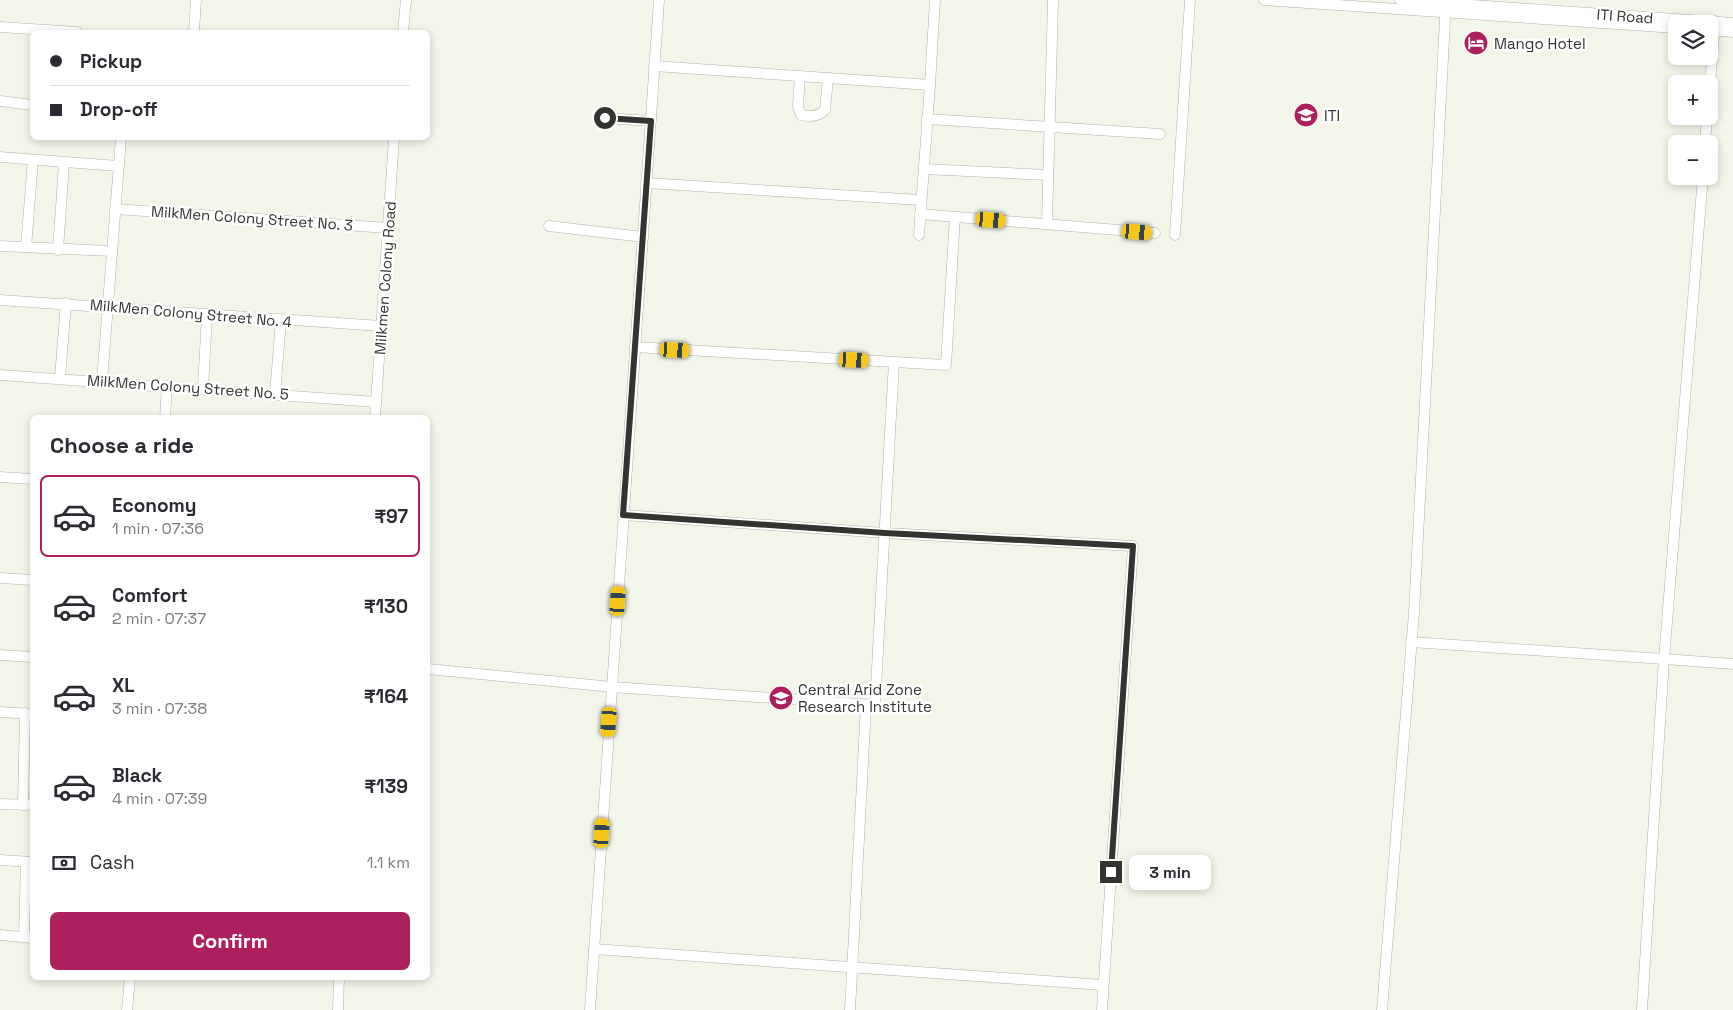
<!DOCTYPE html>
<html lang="en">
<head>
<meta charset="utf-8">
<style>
  :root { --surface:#fff; --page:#f7f7f7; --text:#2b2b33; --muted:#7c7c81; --line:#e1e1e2; --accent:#ad205e }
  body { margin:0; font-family:"Space Grotesk",sans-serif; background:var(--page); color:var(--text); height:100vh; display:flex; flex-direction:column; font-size:19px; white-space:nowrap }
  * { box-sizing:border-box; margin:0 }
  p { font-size:16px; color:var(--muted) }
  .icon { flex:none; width:28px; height:28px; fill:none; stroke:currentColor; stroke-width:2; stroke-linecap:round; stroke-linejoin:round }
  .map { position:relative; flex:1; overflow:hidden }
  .panel { position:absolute; left:30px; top:415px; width:400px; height:565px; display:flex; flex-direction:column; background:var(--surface); border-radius:8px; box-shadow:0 2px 8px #0003 }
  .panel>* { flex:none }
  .banner { position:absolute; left:30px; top:30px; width:400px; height:110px; border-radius:8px; box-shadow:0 2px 8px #0003; display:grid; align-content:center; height:110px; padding:0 20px; background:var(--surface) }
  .tools { position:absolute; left:1668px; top:15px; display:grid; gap:10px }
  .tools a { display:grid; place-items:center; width:50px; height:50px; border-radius:8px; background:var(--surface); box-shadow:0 2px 8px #0003; font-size:25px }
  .end { position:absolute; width:22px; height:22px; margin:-11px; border:6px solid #32342f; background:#fff; box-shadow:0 0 0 2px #fff }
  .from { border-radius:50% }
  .bubble { position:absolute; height:35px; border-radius:8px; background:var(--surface); box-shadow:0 2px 8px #0003; font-size:16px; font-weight:600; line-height:35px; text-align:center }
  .car { position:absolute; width:15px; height:30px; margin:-15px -8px; border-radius:6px; box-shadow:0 0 4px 1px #0007; background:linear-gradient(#f5c518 24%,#345 0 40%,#f5c518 0 76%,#345 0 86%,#f5c518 0) }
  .banner b { display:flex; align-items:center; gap:18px; height:48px; font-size:19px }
  .banner b+b { border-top:1px solid var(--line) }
  .banner i { width:12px; height:12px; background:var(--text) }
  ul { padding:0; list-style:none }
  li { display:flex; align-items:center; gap:15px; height:82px; margin:0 10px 8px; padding:0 10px; border:2px solid transparent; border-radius:8px }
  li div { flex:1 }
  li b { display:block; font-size:19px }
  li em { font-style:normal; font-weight:600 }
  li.current { border-color:var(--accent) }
  li>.icon { width:45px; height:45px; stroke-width:1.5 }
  h2 { padding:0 20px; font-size:22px; line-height:60px }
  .pay { display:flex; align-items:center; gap:12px; height:55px; padding:0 20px; font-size:19px }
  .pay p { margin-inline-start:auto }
  .action { display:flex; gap:10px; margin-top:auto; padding:10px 20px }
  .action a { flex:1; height:58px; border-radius:8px; background:var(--accent); color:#fff; font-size:20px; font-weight:600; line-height:58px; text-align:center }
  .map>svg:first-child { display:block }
</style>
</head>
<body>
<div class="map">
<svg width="1733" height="1010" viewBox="0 0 1733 1010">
  <rect width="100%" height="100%" fill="#f2f6e9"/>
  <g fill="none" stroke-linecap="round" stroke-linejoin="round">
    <defs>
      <g id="minor">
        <polyline points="1264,0 1676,28"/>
        <polyline points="1400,0 1733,23"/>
        <polyline points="0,27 77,32"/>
        <polyline points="1709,30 1733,32"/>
        <polyline points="194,32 196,0"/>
        <polyline points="403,32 406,0"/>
        <polyline points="654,66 930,85 919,235"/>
        <path d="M 800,76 L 798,106 L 801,115 C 810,117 818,117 825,110 L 828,78"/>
        <polyline points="930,85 935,0"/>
        <polyline points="1709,99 1715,21"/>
        <polyline points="0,101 32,105"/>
        <polyline points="605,118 651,121"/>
        <polyline points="927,119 1160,134"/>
        <polyline points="1705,144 1707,116"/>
        <polyline points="0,157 118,166"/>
        <polyline points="924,169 1048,175"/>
        <polyline points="1703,176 1664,659 1733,664"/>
        <polyline points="646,183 921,200"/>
        <polyline points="115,209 388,228"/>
        <polyline points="920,214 1155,233"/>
        <polyline points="1047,224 1053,0"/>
        <polyline points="549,226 643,237"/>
        <polyline points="1175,235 1190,0"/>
        <polyline points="0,246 112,251"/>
        <polyline points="26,247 33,160"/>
        <polyline points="58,250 64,164"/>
        <polyline points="0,300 381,326"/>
        <polyline points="635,347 946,365 955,217"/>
        <polyline points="0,375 376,402"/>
        <polyline points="60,378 66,303"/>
        <polyline points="102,381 121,138"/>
        <polyline points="203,388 207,314"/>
        <polyline points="275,394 281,321"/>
        <polyline points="165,418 167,386"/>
        <polyline points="375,418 394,138"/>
        <polyline points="0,477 32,479"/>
        <polyline points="623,515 885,533 1133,546 1102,1010"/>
        <polyline points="0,578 32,580"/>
        <polyline points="1411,642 1664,659 1642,1010"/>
        <polyline points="0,655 32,657"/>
        <polyline points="428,669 612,687 875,705 894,362"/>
        <polyline points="0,712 32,714"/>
        <polyline points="0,804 32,805"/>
        <polyline points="23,805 25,713"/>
        <polyline points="0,860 32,862"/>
        <polyline points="0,935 32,938"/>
        <polyline points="24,937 26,862"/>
        <polyline points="594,949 1103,985"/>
        <polyline points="127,1010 130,978"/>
        <polyline points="338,1010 339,978"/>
        <polyline points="590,1010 659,0"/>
        <polyline points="850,1010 866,705"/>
        <polyline points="1382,1010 1414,613 1446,0"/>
      </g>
    </defs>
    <!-- minor casing -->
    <use href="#minor" stroke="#b0b4a9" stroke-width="11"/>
    <!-- minor -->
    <use href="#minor" stroke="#fff" stroke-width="10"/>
  </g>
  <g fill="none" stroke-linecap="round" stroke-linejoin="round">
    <!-- route -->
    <polyline stroke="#32342f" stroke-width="6" points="605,118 651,121 623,515 885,533 1133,546 1111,872"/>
  </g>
  <!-- icons -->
  <defs>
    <symbol id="hotel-disc" viewBox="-11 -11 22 22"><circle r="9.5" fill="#ad205e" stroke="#fff"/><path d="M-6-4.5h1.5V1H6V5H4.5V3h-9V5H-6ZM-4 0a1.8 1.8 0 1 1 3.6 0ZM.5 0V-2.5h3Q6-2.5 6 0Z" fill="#fff"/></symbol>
    <symbol id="university-disc" viewBox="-11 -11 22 22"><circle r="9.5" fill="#ad205e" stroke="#fff"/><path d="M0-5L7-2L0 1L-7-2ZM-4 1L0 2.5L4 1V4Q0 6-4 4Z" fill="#fff"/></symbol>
  </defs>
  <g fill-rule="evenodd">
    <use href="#hotel-disc" x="1462" y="29" width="28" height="28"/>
    <use href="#university-disc" x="1292" y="101" width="28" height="28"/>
    <use href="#university-disc" x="767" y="684" width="28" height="28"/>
  </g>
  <g text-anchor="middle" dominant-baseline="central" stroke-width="5" stroke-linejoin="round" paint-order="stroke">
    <!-- street labels -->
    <g font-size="15" fill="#32342f" stroke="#fff">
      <text transform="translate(1625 16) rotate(4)">ITI Road</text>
      <text transform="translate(252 218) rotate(4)">MilkMen Colony Street No. 3</text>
      <text transform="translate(385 278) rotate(-86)">Milkmen Colony Road</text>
      <text transform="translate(191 313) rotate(5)">MilkMen Colony Street No. 4</text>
      <text transform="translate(188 387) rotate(4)">MilkMen Colony Street No. 5</text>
    </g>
    <!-- poi labels -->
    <g font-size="15" fill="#32342f" stroke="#fff" text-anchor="start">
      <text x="1494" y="43">Mango Hotel</text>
      <text x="1324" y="115">ITI</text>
      <text x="798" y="689">Central Arid Zone<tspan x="798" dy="17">Research Institute</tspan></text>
    </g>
  </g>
</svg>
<div class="tools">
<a><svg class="icon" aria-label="layers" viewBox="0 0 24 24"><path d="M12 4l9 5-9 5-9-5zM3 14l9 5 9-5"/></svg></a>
<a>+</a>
<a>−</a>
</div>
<i class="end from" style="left:605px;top:118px"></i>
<i class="end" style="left:1111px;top:872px"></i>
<div class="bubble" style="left:1129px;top:855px;width:82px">3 min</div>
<i class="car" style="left:991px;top:220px;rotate:95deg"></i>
<i class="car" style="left:1137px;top:232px;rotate:95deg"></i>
<i class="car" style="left:675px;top:350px;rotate:93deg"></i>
<i class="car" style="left:854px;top:360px;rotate:93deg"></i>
<i class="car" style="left:618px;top:601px;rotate:4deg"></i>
<i class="car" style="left:609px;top:722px;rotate:184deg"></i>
<i class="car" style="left:602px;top:833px;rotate:4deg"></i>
<div class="banner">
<b><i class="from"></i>Pickup</b>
<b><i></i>Drop-off</b>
</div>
<section class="panel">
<h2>Choose a ride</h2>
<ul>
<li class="current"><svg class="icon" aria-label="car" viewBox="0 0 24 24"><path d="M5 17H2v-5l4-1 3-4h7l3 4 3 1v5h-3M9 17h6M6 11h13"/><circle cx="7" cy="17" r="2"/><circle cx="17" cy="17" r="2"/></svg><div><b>Economy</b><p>1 min · 07:36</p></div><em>₹97</em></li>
<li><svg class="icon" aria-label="car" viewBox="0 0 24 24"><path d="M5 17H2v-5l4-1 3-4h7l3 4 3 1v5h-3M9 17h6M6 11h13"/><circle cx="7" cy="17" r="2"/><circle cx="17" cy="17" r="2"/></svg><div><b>Comfort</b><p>2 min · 07:37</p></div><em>₹130</em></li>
<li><svg class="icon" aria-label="car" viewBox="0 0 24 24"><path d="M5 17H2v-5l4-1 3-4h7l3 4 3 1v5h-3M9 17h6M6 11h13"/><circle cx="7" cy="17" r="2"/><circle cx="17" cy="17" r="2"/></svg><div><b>XL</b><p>3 min · 07:38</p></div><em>₹164</em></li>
<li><svg class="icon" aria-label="car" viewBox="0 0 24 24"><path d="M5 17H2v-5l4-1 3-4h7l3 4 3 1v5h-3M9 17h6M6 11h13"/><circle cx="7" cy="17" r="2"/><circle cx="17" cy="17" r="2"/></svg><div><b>Black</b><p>4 min · 07:39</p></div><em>₹139</em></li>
</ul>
<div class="pay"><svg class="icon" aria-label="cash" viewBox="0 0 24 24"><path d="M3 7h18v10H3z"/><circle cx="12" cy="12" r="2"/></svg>Cash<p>1.1 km</p></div>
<div class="action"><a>Confirm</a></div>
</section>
</div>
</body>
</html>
